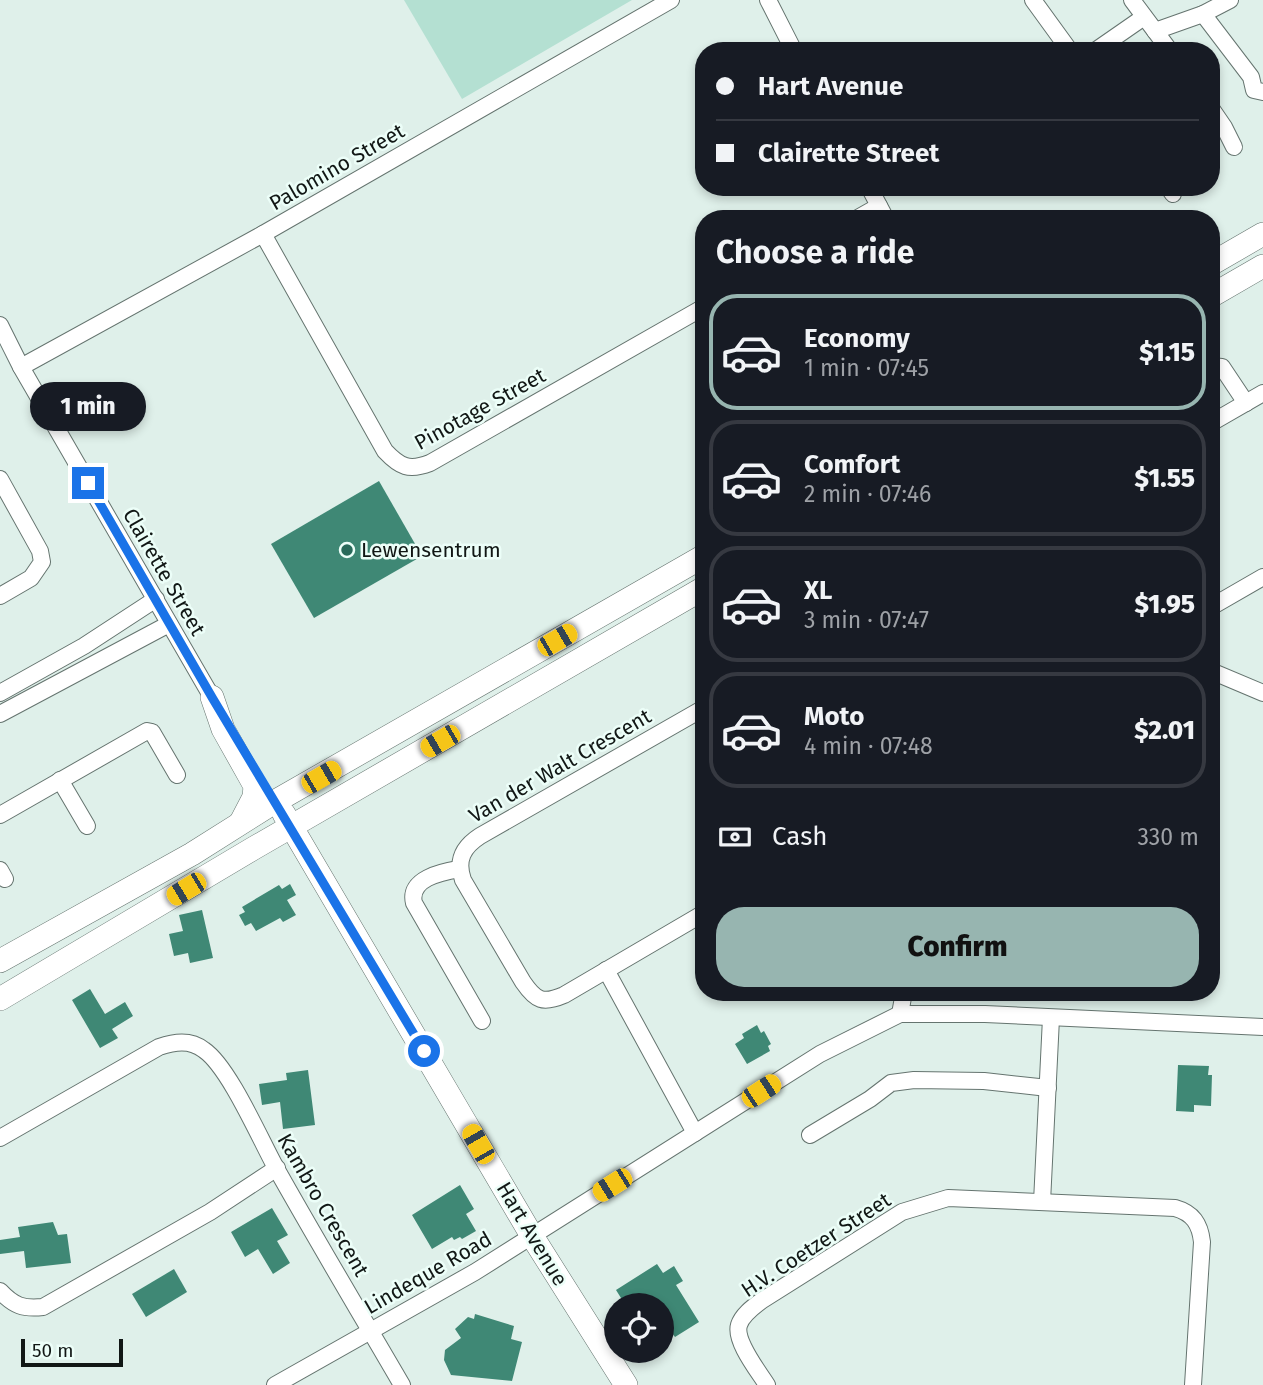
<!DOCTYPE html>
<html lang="en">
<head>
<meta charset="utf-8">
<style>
  :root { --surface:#171b24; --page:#20242c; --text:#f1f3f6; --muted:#9ea1a6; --line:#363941; --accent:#97b5b0 }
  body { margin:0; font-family:"Fira Sans",sans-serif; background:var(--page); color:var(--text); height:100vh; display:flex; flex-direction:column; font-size:26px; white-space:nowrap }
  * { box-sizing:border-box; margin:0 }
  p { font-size:23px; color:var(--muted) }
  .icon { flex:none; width:38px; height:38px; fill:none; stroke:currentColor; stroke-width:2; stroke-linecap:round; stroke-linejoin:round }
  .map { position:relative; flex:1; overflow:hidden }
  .drawer { position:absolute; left:695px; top:210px; width:525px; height:791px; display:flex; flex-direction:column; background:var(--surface); border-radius:28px; box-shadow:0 4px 10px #0003 }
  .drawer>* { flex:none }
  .guide { position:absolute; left:695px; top:42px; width:525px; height:154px; border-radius:28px; box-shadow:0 4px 10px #0003; display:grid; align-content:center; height:154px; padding:0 21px; background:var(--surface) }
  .buttons { position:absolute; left:604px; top:1293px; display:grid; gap:14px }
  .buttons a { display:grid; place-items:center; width:70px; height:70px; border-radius:50%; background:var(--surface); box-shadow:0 4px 10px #0003; font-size:35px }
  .scale { position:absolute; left:21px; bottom:18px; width:102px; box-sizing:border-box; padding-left:7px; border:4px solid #111715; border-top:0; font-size:19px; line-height:24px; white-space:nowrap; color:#111715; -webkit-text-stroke:5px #ecfef8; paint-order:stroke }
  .end { position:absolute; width:32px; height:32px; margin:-16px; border:9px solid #1a73e8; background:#fff; box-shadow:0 0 0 4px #fff }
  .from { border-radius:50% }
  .bubble { position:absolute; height:49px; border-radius:24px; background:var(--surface); box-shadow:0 4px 10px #0003; font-size:23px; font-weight:800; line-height:49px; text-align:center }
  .car { position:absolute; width:21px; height:42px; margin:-21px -10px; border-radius:9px; box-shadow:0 0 5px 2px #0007; background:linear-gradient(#f5c518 24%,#345 0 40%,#f5c518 0 76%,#345 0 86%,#f5c518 0) }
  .guide b { display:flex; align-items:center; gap:24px; height:66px; font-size:26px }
  .guide b+b { border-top:2px solid var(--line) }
  .guide i { width:18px; height:18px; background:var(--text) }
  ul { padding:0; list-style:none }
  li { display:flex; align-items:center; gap:21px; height:116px; margin:0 14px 10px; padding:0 7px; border:4px solid var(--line); border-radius:28px }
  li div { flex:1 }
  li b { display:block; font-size:26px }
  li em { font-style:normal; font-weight:800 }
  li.on { border-color:var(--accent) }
  li>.icon { width:63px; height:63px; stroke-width:1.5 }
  h2 { padding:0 21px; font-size:32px; line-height:84px }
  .pay { display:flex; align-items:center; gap:18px; height:77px; padding:0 21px; font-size:26px }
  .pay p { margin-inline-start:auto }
  .primary-button { display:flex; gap:14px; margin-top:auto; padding:14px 21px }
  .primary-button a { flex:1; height:80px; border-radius:28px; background:var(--accent); color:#111; font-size:28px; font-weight:800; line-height:80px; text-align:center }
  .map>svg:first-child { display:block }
</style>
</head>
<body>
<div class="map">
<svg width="1263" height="1385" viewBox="0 0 1263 1385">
  <rect width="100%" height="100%" fill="#dff0ea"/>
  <!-- green -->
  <polygon fill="#b4e0d2" points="404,0 632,0 462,99"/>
  <!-- building -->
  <g fill="#3f8875">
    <polygon points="379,481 422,556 314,618 271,544"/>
    <polygon points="290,884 296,895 287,900 296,915 283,922 280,918 256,931 251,923 245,926 239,915 245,912 242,907 279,885 282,889"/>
    <polygon points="202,910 213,958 190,963 188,953 174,956 169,934 183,931 179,915"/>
    <polygon points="90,989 105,1014 125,1002 133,1016 112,1029 118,1038 100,1048 72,1000"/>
    <polygon points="757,1025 761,1033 764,1031 771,1044 768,1046 770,1051 747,1064 735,1044 744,1038 742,1034"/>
    <polygon points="1178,1065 1209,1066 1208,1075 1212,1075 1211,1106 1194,1105 1194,1112 1176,1111"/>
    <polygon points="308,1070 315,1125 283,1129 280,1102 262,1105 259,1084 287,1080 286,1073"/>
    <polygon points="460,1185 474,1209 466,1214 476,1231 462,1239 460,1237 454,1240 452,1237 432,1249 412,1215"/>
    <polygon points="272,1208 288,1235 277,1241 290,1263 273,1274 258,1249 245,1257 231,1232"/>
    <polygon points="53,1222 58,1235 67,1234 71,1263 26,1268 24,1251 0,1254 0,1240 20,1237 18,1227"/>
    <polygon points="657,1264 663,1273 674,1266 683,1281 676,1285 699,1322 675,1337 672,1333 662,1340 662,1306 626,1306 616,1290"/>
    <polygon points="174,1269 187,1292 146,1317 132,1294"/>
    <polygon points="475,1314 514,1326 511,1339 522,1342 512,1381 451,1375 444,1360 445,1350 461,1338 455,1329 468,1317 474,1319"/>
  </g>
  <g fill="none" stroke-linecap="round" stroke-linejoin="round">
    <defs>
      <g id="street">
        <polyline points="768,0 794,51"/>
        <polyline points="1033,0 1070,51"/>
        <polyline points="1132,0 1170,51"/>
        <polyline points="1203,14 1251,77 1254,90 1263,92"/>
        <polyline points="1155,31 1203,14 1230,0"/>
        <polyline points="1095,51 1144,17"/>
        <polyline points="1211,108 1224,127 1234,147"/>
        <polyline points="869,187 886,219"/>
        <polyline points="1168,187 1173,194"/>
        <polyline points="856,219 879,206"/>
        <path d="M 263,234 L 385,451 C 400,467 409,471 430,463 L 704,307"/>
        <polyline points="0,325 21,367 217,706"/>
        <polyline points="1211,366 1222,367 1246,403"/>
        <polyline points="21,367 263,234 671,0"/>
        <polyline points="1211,423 1263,393"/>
        <polyline points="0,479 40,551 42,562 31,578 0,596"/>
        <polyline points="1211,607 1263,577"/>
        <polyline points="1211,671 1263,693"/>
        <polyline points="0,693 84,646 156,599"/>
        <path d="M 704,708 L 480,836 C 463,847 456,860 463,880 L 523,982 C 536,1001 543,1004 564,995 L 704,913"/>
        <polyline points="0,714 169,624"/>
        <polyline points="60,780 87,826"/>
        <polyline points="0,815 147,731 152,732 177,775"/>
        <path d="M 459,869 C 441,872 408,879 414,903 L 482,1021"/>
        <polyline points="0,870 5,879"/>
        <polyline points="606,970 695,1133"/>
        <polyline points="900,1014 904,992"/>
        <polyline points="810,1135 870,1099 891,1083 914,1080 984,1081 1048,1088"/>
        <path d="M 0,1138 L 159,1047 C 174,1042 190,1039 204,1050 C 229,1067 260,1139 276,1168 C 317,1241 360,1313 402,1385"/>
        <polyline points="1042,1202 1051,1018"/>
        <path d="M 0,1291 C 14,1306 23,1309 43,1307 L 210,1212 L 277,1168"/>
        <polyline points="275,1385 475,1272 820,1054 900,1014 985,1014 1263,1027"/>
        <path d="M 767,1385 C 759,1372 734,1341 739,1325 C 742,1315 753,1307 761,1301 L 902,1212 L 948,1198 L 1175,1208 C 1193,1213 1200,1224 1202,1242 L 1193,1385"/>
      </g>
      <g id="secondary">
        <polyline points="1211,264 1263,234"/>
        <polyline points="1211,296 1263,266"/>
        <polyline points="212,697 223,729 255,786 254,797 241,822"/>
        <polyline points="284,814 532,1236 626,1385"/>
        <polyline points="0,961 192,854 276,801 704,556"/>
        <polyline points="0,999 254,848 704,588"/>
      </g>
    </defs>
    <!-- street casing -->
    <use href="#street" stroke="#65746f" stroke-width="18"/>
    <!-- secondary casing -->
    <use href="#secondary" stroke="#65746f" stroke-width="24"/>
    <!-- street -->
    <use href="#street" stroke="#fff" stroke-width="16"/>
    <!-- secondary -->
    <use href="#secondary" stroke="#fff" stroke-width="23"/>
  </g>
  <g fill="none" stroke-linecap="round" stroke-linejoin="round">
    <!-- route -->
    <polyline stroke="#1a73e8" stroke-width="9" points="88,483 213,699 424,1051"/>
  </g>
  <!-- markers -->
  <circle fill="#286a5a" stroke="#ecfef8" stroke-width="2.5" cx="347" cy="550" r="7"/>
  <g text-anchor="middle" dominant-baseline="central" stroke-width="5" stroke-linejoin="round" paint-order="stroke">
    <!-- street labels -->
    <g font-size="21" fill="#111715" stroke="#ecfef8">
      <text transform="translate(337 167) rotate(-30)">Palomino Street</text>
      <text transform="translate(480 409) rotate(-29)">Pinotage Street</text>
      <text transform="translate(164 572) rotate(60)">Clairette Street</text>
      <text transform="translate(560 766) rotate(-30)">Van der Walt Crescent</text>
      <text transform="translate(323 1205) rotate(60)">Kambro Crescent</text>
      <text transform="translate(532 1234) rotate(59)">Hart Avenue</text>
      <text transform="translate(816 1245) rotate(-33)">H.V. Coetzer Street</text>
      <text transform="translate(428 1273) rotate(-30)">Lindeque Road</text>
    </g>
    <!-- poi labels -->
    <g font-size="21" fill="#111715" stroke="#ecfef8" text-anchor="start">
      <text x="361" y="550">Lewensentrum</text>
    </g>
  </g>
</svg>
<div class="buttons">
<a><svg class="icon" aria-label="locate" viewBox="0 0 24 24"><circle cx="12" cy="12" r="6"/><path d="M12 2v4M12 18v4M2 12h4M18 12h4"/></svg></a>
</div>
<div class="scale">50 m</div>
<i class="end from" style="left:424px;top:1051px"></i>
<i class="end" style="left:88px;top:483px"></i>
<div class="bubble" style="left:30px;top:382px;width:116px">1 min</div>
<i class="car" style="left:557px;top:640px;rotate:60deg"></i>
<i class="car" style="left:440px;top:741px;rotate:240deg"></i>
<i class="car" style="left:321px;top:777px;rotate:60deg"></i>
<i class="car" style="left:186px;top:889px;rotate:239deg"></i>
<i class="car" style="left:761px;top:1091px;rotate:57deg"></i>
<i class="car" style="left:478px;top:1144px;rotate:330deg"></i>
<i class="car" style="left:612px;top:1185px;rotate:238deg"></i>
<div class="guide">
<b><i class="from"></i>Hart Avenue</b>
<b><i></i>Clairette Street</b>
</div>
<section class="drawer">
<h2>Choose a ride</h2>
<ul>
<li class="on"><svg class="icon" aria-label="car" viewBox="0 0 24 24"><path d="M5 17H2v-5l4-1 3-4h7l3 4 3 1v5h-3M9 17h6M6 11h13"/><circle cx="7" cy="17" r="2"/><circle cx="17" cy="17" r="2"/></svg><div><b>Economy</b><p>1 min · 07:45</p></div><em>$1.15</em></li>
<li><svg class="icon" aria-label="car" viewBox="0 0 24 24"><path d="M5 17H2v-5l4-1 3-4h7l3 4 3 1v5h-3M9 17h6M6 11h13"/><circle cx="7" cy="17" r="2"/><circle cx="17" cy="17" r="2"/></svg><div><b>Comfort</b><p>2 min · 07:46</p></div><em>$1.55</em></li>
<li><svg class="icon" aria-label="car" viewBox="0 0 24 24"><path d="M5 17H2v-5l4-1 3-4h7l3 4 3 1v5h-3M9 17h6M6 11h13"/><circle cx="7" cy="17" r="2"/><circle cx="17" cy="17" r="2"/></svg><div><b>XL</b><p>3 min · 07:47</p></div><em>$1.95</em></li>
<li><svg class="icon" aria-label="car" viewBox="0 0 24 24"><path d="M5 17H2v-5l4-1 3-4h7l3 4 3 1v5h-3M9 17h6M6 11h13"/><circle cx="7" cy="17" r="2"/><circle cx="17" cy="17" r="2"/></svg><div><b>Moto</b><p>4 min · 07:48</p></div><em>$2.01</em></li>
</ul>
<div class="pay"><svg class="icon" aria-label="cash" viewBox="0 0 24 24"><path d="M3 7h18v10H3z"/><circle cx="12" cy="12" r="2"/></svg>Cash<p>330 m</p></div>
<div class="primary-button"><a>Confirm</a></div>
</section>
</div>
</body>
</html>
